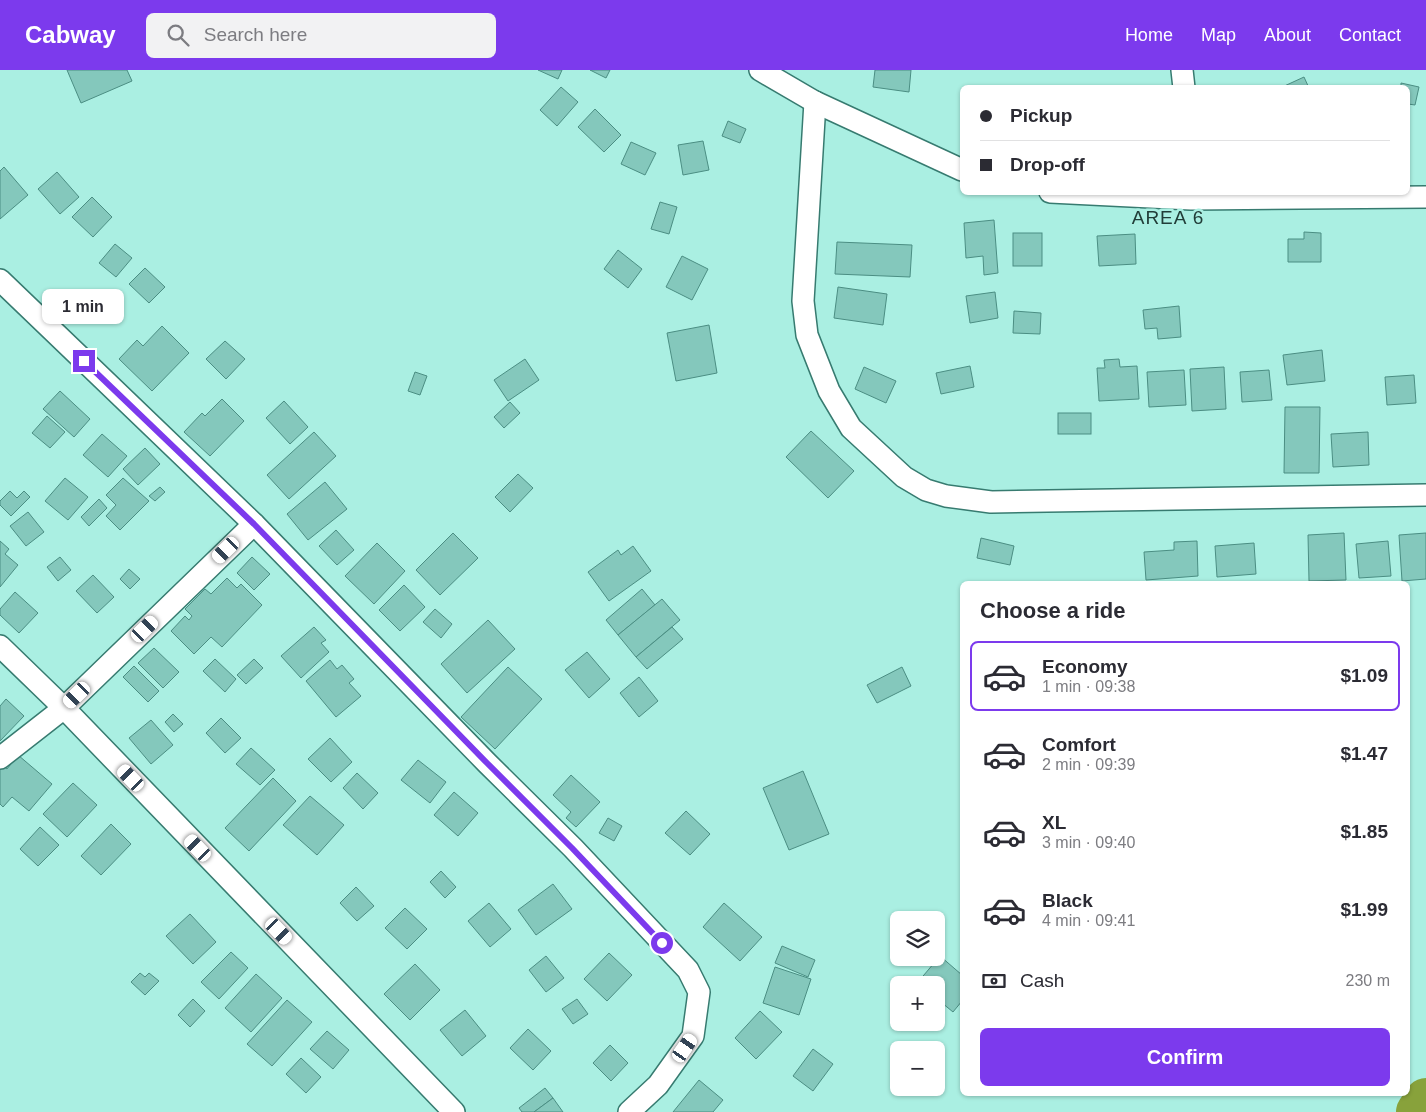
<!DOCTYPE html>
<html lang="en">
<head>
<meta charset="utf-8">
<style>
  :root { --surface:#fff; --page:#f2f2f3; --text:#2b2b33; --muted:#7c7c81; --line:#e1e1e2; --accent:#7c3aed }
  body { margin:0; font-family:Arial,sans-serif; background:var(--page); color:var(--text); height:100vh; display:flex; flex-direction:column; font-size:19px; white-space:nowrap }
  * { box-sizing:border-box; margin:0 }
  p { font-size:16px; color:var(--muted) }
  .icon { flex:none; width:28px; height:28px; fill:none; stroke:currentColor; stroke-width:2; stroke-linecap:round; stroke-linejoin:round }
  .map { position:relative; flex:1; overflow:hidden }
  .side { position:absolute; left:960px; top:511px; width:450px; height:515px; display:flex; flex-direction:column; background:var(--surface); border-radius:8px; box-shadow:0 1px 4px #0004 }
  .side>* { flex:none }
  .hud { position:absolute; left:960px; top:15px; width:450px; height:110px; border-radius:8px; box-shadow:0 1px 4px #0004; display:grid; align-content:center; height:110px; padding:0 20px; background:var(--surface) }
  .fabs { position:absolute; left:890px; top:841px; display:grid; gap:10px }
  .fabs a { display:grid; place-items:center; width:55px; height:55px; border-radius:8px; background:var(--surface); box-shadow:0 1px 4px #0004; font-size:25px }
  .end { position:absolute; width:22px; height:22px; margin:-11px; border:6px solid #7c3aed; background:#fff; box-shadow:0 0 0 2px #fff }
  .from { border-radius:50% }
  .bubble { position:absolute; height:35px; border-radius:8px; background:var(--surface); box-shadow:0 1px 4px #0004; font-size:16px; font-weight:700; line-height:35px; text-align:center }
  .car { position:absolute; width:15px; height:30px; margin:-15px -8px; border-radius:6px; box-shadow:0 0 4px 1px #0007; background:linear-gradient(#fff 24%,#345 0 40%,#fff 0 76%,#345 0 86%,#fff 0) }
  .hud b { display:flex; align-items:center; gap:18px; height:48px; font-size:19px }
  .hud b+b { border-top:1px solid var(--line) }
  .hud i { width:12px; height:12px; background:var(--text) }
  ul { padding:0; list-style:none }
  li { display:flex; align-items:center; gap:15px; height:70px; margin:0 10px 8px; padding:0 10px; border:2px solid transparent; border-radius:8px }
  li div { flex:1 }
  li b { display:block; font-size:19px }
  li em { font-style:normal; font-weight:700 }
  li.selected { border-color:var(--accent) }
  li>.icon { width:45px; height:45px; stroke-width:1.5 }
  h2 { padding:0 20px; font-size:22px; line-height:60px }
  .pay { display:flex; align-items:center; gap:12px; height:55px; padding:0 20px; font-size:19px }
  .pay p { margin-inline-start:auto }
  .action { display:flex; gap:10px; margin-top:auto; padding:10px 20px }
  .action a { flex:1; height:58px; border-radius:8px; background:var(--accent); color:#fff; font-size:20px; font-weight:700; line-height:58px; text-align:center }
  header { display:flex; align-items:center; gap:30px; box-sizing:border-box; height:70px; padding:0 25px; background:var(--accent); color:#fff }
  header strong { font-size:24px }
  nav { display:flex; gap:28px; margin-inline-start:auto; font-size:18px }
  .search { width:350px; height:45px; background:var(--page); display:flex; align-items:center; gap:12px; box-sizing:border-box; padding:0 18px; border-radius:8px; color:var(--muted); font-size:19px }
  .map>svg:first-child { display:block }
</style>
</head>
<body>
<header>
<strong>Cabway</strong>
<div class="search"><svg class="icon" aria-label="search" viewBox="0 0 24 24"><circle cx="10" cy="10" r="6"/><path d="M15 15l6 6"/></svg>Search here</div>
<nav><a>Home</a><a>Map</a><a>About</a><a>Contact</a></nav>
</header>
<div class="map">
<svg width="1426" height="1042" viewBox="0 0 1426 1042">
  <rect width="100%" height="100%" fill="#aaefe2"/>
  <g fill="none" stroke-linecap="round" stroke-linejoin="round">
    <!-- river -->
    <polyline stroke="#88a23b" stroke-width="44" points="1418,1042 1426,1030"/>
  </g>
  <!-- building -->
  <g fill="#84c8bc" stroke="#4b8e83">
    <polygon points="67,0 127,0 132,11 81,33"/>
    <polygon points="538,0 562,0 558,9"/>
    <polygon points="590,0 610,0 606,8"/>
    <polygon points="875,0 911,0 909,22 873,17"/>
    <polygon points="1304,7 1309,18 1280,18"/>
    <polygon points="1401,13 1419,17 1415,35 1408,34 1408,18 1401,18"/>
    <polygon points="561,17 578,32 557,56 540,40"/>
    <polygon points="595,39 621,65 604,82 578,57"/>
    <polygon points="728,51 746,59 740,73 722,66"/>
    <polygon points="703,71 709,100 683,105 678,75"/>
    <polygon points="631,72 656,83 645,105 621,94"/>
    <polygon points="4,97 28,125 0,149 0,101"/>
    <polygon points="57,102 79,127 60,144 38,119"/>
    <polygon points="92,127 112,147 93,167 72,147"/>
    <polygon points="660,132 677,137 669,164 651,159"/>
    <polygon points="994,150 998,203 984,205 983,186 966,188 964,153"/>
    <polygon points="1304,162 1321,163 1321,192 1288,192 1288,169 1304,169"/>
    <rect x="1013" y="163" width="29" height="33"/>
    <polygon points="1135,164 1136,194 1099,196 1097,166"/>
    <polygon points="837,172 912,175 910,207 835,204"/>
    <polygon points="115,174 132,188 116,207 99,193"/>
    <polygon points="618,180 642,199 628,218 604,199"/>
    <polygon points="682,186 708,199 692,230 666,217"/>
    <polygon points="145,198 165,217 149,233 129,214"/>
    <polygon points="838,217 887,224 883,255 834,248"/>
    <polygon points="995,222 998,248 970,253 966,226"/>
    <polygon points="1179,236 1181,267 1158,269 1157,258 1145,259 1143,240"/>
    <polygon points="1014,241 1041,243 1040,264 1013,263"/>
    <polygon points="709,255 717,303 676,311 667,263"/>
    <polygon points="162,256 189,283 152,321 119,289 137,270 143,276"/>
    <polygon points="225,271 245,289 226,309 206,289"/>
    <polygon points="1322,280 1325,311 1287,315 1283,285"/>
    <polygon points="525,289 539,310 508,331 494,310"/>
    <polygon points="1119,289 1120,297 1137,296 1139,329 1099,331 1097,298 1105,298 1104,290"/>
    <polygon points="970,296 974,317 941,324 936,303"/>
    <polygon points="864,297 896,311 886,333 855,319"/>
    <polygon points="1224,297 1226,339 1192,341 1190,299"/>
    <polygon points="1184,300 1186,335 1149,337 1147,302"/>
    <polygon points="1269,300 1272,330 1242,332 1240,302"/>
    <polygon points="415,302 427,306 420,325 408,321"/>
    <polygon points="1414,305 1416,333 1387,335 1385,307"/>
    <polygon points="60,321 90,349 74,367 43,339"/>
    <polygon points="222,329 244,351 210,386 184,362 202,343 205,346"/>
    <polygon points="284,331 308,357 290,374 266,348"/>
    <polygon points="510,332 520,343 504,358 494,347"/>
    <polygon points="1285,337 1320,337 1319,403 1284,403"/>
    <rect x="1058" y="343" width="33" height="21"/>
    <polygon points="47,346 65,362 50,378 32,363"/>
    <polygon points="811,361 854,401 828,428 786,387"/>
    <polygon points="314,362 336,386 289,429 267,405"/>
    <polygon points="1368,362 1369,395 1333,397 1331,364"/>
    <polygon points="102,364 127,386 108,407 83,385"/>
    <polygon points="145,378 160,394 138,415 123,399"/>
    <polygon points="518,404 533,418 510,442 495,427"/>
    <polygon points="65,408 88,427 68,450 45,431"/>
    <polygon points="123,408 149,431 120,460 106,446 116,435 106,425"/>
    <polygon points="325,412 347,439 308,470 287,444"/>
    <polygon points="160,417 165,422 155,431 149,426"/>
    <polygon points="10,421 17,428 24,421 30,427 11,446 0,435 0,431"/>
    <polygon points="99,429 107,438 89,456 81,447"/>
    <polygon points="28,442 44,462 26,476 10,456"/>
    <polygon points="336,460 354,480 337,495 319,476"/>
    <polygon points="453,463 478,488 440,525 416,500"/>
    <polygon points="1344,463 1346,510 1309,511 1308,465"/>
    <polygon points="1426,463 1426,509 1402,511 1399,465"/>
    <polygon points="981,468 1014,476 1010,495 977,488"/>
    <polygon points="0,471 9,479 5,484 18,495 0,517"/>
    <polygon points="1197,471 1198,506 1146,510 1144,482 1174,480 1174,472"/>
    <polygon points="1388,471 1391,506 1359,508 1356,474"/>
    <polygon points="377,473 405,501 374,534 345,506"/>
    <polygon points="1254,473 1256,504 1217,507 1215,476"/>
    <polygon points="633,476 651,501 609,531 588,502 618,480 621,485"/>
    <polygon points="60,487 71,500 58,511 47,497"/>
    <polygon points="252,487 270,504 254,520 237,503"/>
    <polygon points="129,499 140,509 130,519 120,509"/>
    <polygon points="93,505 114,527 97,543 76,521"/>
    <polygon points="227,508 237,518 241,514 262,535 222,577 211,567 194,584 171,561 185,546 189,550 192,546 185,539 205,519 211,524"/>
    <polygon points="404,515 425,537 400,561 379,540"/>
    <polygon points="642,519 655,535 618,565 606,550"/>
    <polygon points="15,522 38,543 19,563 0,545 0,539"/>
    <polygon points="662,529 680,550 636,587 618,565"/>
    <polygon points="435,539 452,554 441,568 423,552"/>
    <polygon points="488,550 515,579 467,623 441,594"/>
    <polygon points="314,557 326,570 321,573 329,582 301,608 281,586"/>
    <polygon points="672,557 683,569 647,599 636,587"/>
    <polygon points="154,578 179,602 163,618 138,593"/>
    <polygon points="587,582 610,609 589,628 565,600"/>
    <polygon points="215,589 236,609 225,622 203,601"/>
    <polygon points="254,589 263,598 246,614 237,605"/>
    <polygon points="330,590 337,599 342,595 354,609 349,613 361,626 336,647 306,611"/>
    <polygon points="134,596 159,621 148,632 123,607"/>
    <polygon points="508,597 542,629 495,679 461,647"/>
    <polygon points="902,597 911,616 877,633 867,615"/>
    <polygon points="639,607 658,631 639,647 620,623"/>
    <polygon points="6,629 24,646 0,671 0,636"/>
    <polygon points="173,644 183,654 174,662 165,652"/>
    <polygon points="221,648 241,668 225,683 206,663"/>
    <polygon points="151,650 173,675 151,694 129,668"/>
    <polygon points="330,668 352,692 331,712 308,689"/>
    <polygon points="251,678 275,700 260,715 236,694"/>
    <polygon points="18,685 52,714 29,741 12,727 3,737 0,734 0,696 1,694 7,699"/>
    <polygon points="418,690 446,712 430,733 401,710"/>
    <polygon points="803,701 829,764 789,780 763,718"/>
    <polygon points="357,703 378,723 363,739 343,718"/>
    <polygon points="571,705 600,732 576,757 566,748 571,742 553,725"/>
    <polygon points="273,708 296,731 249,781 225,758"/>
    <polygon points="73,713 97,735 67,767 43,744"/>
    <polygon points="454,722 478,743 458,766 434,745"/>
    <polygon points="310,726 344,755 317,785 283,755"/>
    <polygon points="686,741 710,764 690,785 665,763"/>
    <polygon points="608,748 622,756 614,771 599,763"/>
    <polygon points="111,754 131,774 101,805 81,786"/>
    <polygon points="40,757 59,775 38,796 20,779"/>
    <polygon points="441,801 456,817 445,828 430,812"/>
    <polygon points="553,814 572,839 536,865 518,840"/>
    <polygon points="356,817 374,836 357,851 340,833"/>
    <polygon points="489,833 511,859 490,877 468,851"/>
    <polygon points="724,833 762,867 740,891 703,857"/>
    <polygon points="405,838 427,859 407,879 385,858"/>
    <polygon points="190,844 216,872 193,894 166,866"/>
    <polygon points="782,876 815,890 808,907 775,893"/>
    <polygon points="231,882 248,898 219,929 201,912"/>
    <polygon points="609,883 632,905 607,931 584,909"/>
    <polygon points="546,886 564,908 546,922 529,900"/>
    <polygon points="940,886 962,905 962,931 953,942 936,928 936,915 921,915 918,912"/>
    <polygon points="415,894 440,920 410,950 384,924"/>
    <polygon points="775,897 811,909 799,945 763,933"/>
    <polygon points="140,903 145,907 149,903 159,911 145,925 131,912"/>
    <polygon points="256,904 282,928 251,962 225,938"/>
    <polygon points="193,929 205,941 190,957 178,945"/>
    <polygon points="577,929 588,944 573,954 562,939"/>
    <polygon points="287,930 312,952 272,996 247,974"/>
    <polygon points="465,940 486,966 462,986 440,960"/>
    <polygon points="760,941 782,962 756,989 735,968"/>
    <polygon points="528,959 551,981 533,1000 510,978"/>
    <polygon points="327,961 349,980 333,999 310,979"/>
    <polygon points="610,975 628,993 611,1011 593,993"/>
    <polygon points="813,979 833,994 813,1021 793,1006"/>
    <polygon points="301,988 321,1007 306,1023 286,1004"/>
    <polygon points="699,1010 723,1030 713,1042 673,1042"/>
    <polygon points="545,1018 553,1028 534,1042 522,1042 519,1038"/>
    <polygon points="553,1028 563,1042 534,1042"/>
  </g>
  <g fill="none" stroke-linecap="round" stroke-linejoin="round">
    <defs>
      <g id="street">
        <polyline points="760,0 815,32 962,100"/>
        <polyline points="1182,0 1184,18"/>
        <polyline points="815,32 803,231 807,265 829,321 851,358 904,407 926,420 946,426 991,432 1426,425"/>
        <polyline points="1050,122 1191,129 1426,127"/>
        <polyline points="0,210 254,454 487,693 573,778 688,900 699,922 693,966 658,1015 629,1042"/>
        <polyline points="0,576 64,638 454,1042"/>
        <polyline points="0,688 64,638 254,454"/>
      </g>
    </defs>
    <!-- street casing -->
    <use href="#street" stroke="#377b70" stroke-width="24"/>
    <!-- street -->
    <use href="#street" stroke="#fff" stroke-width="21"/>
  </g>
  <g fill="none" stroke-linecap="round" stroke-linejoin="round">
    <!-- route -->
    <polyline stroke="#7c3aed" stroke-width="6" points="84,291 254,454 487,693 572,778 662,873"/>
  </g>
  <g text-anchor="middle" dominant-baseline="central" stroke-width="5" stroke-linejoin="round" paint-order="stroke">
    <!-- quarter labels -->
    <g font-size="19" letter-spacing="1" fill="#213d38" stroke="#aaefe2">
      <text x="1168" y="147">AREA 6</text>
    </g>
  </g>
</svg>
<div class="fabs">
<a><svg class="icon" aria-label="layers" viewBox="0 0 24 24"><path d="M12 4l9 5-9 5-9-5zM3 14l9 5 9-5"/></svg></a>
<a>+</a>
<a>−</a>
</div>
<i class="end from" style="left:662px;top:873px"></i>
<i class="end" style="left:84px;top:291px"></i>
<div class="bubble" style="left:42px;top:219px;width:82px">1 min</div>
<i class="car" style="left:226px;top:480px;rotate:226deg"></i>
<i class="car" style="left:145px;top:559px;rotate:46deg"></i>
<i class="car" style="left:77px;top:625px;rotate:226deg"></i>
<i class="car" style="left:131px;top:708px;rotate:316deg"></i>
<i class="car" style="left:198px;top:778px;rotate:316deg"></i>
<i class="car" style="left:279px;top:861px;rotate:136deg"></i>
<i class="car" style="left:685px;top:978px;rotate:35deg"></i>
<div class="hud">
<b><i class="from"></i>Pickup</b>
<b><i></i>Drop-off</b>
</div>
<section class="side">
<h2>Choose a ride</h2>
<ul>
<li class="selected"><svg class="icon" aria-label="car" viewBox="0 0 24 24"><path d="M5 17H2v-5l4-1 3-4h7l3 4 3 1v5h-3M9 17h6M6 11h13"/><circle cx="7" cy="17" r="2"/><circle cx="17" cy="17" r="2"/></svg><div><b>Economy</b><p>1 min · 09:38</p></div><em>$1.09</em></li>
<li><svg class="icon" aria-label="car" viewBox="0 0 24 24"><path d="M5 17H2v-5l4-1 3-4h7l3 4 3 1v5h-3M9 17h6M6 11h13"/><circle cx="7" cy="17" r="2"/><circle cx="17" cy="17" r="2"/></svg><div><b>Comfort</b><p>2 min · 09:39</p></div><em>$1.47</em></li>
<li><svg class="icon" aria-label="car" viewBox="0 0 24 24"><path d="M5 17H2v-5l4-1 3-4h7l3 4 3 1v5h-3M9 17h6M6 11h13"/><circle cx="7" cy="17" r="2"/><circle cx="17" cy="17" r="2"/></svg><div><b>XL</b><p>3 min · 09:40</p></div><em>$1.85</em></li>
<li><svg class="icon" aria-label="car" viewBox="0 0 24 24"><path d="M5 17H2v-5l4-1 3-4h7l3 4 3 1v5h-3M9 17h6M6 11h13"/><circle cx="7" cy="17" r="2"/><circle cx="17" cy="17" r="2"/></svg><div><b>Black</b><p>4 min · 09:41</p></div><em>$1.99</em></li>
</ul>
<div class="pay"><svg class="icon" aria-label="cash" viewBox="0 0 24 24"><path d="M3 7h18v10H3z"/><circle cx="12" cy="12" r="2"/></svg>Cash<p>230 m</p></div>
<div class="action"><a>Confirm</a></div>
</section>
</div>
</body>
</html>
